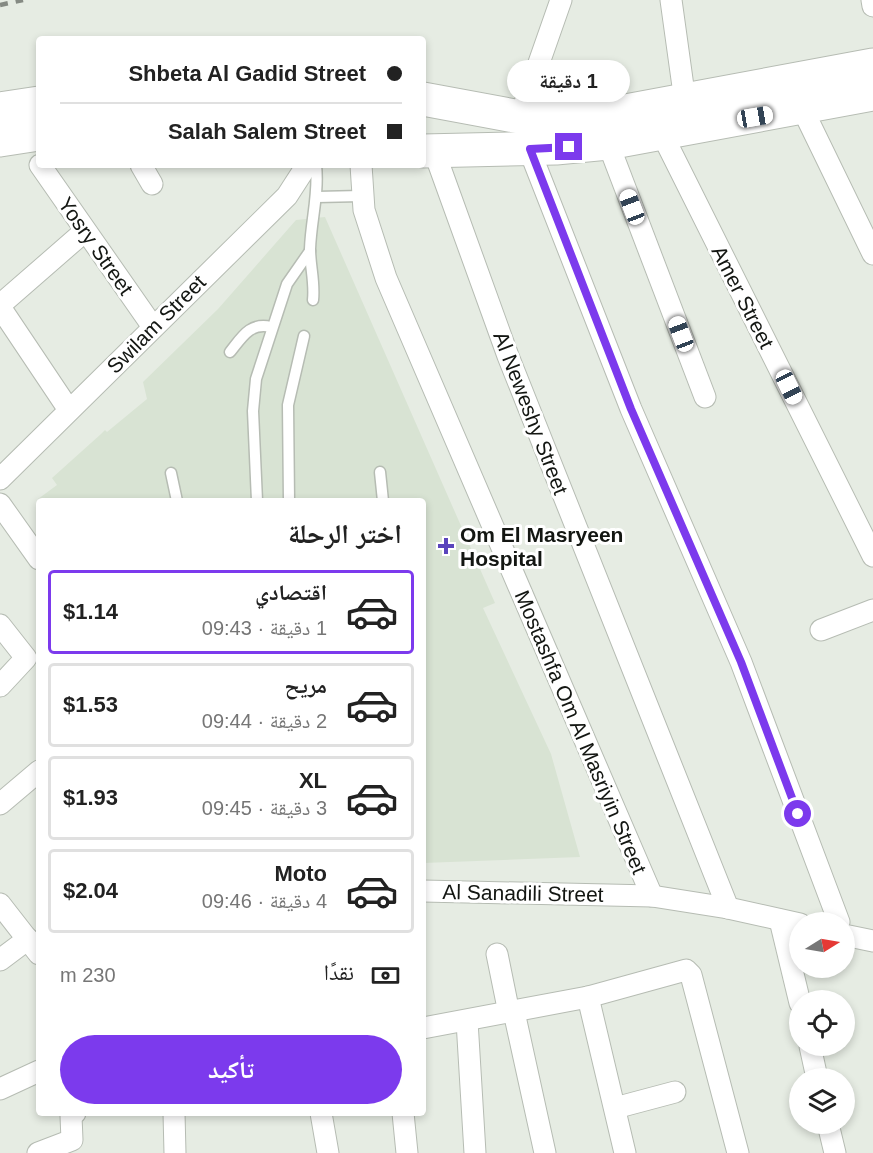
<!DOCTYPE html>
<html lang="ar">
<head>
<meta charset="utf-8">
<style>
  :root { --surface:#fff; --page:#f2f2f2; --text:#222; --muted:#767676; --line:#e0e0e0; --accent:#7c3aed }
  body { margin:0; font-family:Helvetica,"Noto Naskh Arabic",sans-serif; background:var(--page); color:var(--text); direction:rtl; height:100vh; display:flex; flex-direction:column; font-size:22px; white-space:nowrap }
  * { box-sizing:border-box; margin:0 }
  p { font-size:20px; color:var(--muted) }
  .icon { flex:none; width:33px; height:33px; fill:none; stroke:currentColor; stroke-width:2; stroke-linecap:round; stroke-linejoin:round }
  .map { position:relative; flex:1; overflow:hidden; direction:ltr }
  .panel { position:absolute; left:36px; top:498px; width:390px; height:618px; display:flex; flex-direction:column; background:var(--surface); border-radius:6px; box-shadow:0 3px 9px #0003; direction:rtl }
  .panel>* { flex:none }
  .guide { position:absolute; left:36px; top:36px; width:390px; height:132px; border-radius:6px; box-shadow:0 3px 9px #0003; direction:rtl; display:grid; align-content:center; height:132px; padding:0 24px; background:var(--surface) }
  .needle { width:39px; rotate:79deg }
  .tools { position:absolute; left:789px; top:912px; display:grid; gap:12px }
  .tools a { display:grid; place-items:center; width:66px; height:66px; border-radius:50%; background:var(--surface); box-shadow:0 3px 9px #0003; font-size:30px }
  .end { position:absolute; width:27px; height:27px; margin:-14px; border:8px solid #7c3aed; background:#fff; box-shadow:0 0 0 3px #fff }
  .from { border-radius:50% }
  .bubble { position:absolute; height:42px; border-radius:21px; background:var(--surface); box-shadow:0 3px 9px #0003; font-size:20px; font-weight:800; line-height:42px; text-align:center; direction:rtl }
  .car { position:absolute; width:18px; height:36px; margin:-18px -9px; border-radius:8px; box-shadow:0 0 4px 2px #0007; background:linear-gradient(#fff 24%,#345 0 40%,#fff 0 76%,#345 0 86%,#fff 0) }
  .guide b { display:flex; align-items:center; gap:21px; height:57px; font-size:22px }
  .guide b+b { border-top:2px solid var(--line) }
  .guide i { width:15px; height:15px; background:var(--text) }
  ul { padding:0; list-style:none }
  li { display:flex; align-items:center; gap:18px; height:84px; margin:0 12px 9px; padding:0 12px; border:3px solid var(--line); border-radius:6px }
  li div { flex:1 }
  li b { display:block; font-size:22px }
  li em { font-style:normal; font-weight:800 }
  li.active { border-color:var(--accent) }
  li>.icon { width:54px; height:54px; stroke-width:1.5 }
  h2 { padding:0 24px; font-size:27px; line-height:72px }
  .pay { display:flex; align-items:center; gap:15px; height:66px; padding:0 24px; font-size:22px }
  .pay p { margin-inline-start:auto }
  .primary-button { display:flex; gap:12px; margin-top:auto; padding:12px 24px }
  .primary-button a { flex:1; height:69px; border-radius:36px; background:var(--accent); color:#fff; font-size:24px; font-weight:800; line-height:69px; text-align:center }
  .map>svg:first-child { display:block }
</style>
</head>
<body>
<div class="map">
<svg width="873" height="1153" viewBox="0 0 873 1153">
  <rect width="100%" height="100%" fill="#e6ece3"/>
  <!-- built -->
  <polygon fill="#d8e3d3" points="325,217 495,603 483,608 551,754 580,857 423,863 423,501 39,501 38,499 57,485 52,478 101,434 105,430 107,432 147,399 143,382 218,309 296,220"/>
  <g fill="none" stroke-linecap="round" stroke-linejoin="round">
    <defs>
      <g id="lane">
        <polyline points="317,197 361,196"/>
        <path d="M 313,300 C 315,282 310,266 310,249 C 311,220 319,194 316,165"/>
        <path d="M 230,352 C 242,337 250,322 271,327"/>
        <polyline points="380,472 383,501"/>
        <polyline points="171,473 177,501"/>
        <polyline points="257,501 253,411 256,379 287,284 310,251"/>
        <polyline points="289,501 288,405 304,336"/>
      </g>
      <g id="street">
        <polyline points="671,0 685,101"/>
        <polyline points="872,0 873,6"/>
        <polyline points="802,108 873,254"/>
        <polyline points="520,117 561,0"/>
        <polyline points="662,134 873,556"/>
        <polyline points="608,143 705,397"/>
        <polyline points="529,149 631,409 741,662 839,922"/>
        <polyline points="434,151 508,356 728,908"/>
        <polyline points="40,165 153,327"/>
        <polyline points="141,165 152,184"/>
        <polyline points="361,165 364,210 386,278 652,896"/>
        <polyline points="0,305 85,231"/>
        <polyline points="0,307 69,410"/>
        <polyline points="0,479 287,196 307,165"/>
        <polyline points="0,504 39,559"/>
        <polyline points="0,625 26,658 0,686"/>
        <polyline points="821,630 873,610"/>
        <polyline points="0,804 39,771"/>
        <polyline points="423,891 652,896 728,908 800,924"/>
        <polyline points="0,904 39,954"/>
        <polyline points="780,920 800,1003"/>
        <polyline points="844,935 873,941"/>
        <polyline points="497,954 509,1013"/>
        <polyline points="0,960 28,939"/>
        <polyline points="588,997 625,1153"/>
        <polyline points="514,1012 545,1153"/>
        <polyline points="467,1021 475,1153"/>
        <polyline points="423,1028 588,997 686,970 691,975 738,1153"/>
        <polyline points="810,1046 817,1078"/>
        <polyline points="0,1089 39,1071"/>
        <polyline points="615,1108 675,1092"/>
        <polyline points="174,1113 175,1153"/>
        <polyline points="321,1113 328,1153"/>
        <polyline points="403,1113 407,1153"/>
        <polyline points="828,1124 835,1153"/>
        <polyline points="38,1153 72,1140 71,1116 75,1113"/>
      </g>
      <g id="highway">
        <polyline points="423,99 520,117 588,118 873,65"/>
        <polyline points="0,109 39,103"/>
        <polyline points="0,140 39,134"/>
        <polyline points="423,151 556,148 608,143 873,94"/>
      </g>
    </defs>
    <!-- lane casing -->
    <use href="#lane" stroke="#b6bcb3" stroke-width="13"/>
    <!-- street casing -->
    <use href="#street" stroke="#b6bcb3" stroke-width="23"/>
    <!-- highway casing -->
    <use href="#highway" stroke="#b6bcb3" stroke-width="35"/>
    <!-- lane -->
    <use href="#lane" stroke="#fff" stroke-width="10"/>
    <!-- street -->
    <use href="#street" stroke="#fff" stroke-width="21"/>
    <!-- highway -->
    <use href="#highway" stroke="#fff" stroke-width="33"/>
    <!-- rail -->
    <polyline stroke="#858a83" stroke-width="4.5" stroke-dasharray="8 8" stroke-linecap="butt" points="0,5 23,0"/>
  </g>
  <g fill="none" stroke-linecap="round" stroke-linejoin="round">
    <!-- route -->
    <polyline stroke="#7c3aed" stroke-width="8" points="569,147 530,149 631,409 741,662 798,814"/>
  </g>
  <!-- markers -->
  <path fill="#5a44bc" stroke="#fff" stroke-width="2" d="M443 537h6v6h6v6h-6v6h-6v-6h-6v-6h6z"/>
  <g text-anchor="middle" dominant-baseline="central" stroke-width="6" stroke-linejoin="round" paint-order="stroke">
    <!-- street labels -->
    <g font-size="21" fill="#131612" stroke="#fff">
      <text transform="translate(96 246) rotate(55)">Yosry Street</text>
      <text transform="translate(743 297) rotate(63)">Amer Street</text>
      <text transform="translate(156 324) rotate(-45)">Swilam Street</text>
      <text transform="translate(531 413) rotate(69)">Al Neweshy Street</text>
      <text transform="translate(581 732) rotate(67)">Mostashfa Om Al Masriyin Street</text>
      <text transform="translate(523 893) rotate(1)">Al Sanadili Street</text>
    </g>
    <!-- poi labels -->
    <g font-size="21" font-weight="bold" fill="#131612" stroke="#fff" text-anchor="start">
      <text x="460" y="534">Om El Masryeen<tspan x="460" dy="24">Hospital</tspan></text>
    </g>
  </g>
</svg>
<div class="tools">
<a><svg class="needle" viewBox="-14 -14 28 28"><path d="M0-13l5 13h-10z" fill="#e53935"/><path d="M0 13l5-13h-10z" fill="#767676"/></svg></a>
<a><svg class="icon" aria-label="locate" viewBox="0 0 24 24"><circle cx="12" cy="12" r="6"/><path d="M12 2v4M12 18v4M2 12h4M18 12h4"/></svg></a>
<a><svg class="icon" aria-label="layers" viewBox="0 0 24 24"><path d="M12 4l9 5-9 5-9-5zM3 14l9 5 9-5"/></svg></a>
</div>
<i class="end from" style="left:798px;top:814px"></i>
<i class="end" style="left:569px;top:147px"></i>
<div class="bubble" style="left:507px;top:60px;width:123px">1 دقيقة</div>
<i class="car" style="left:755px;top:117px;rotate:80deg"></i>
<i class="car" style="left:632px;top:207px;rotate:339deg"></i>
<i class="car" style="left:681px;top:334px;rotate:339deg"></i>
<i class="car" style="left:789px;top:387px;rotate:154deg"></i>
<div class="guide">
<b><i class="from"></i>Shbeta Al Gadid Street</b>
<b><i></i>Salah Salem Street</b>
</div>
<section class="panel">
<h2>اختر الرحلة</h2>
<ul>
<li class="active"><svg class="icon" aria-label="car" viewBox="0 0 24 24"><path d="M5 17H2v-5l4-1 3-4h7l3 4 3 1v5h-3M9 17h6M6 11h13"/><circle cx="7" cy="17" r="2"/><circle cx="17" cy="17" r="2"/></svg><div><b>اقتصادي</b><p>1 دقيقة · 09:43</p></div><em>$1.14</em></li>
<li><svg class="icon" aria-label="car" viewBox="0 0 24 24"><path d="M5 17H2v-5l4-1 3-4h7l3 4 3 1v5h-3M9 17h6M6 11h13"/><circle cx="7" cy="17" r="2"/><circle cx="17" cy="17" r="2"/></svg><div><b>مريح</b><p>2 دقيقة · 09:44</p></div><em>$1.53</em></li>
<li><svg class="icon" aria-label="car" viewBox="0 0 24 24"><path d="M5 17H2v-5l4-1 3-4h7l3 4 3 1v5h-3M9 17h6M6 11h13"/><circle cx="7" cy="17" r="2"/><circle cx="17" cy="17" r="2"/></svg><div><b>XL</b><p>3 دقيقة · 09:45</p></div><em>$1.93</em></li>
<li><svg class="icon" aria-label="car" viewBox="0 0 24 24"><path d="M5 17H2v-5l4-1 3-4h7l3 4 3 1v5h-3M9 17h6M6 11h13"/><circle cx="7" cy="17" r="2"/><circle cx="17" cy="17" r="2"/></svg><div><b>Moto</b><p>4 دقيقة · 09:46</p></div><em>$2.04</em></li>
</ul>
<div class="pay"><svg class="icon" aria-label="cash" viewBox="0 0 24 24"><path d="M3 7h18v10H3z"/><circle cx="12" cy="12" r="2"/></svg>نقدًا<p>230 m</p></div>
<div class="primary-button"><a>تأكيد</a></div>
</section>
</div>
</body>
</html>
